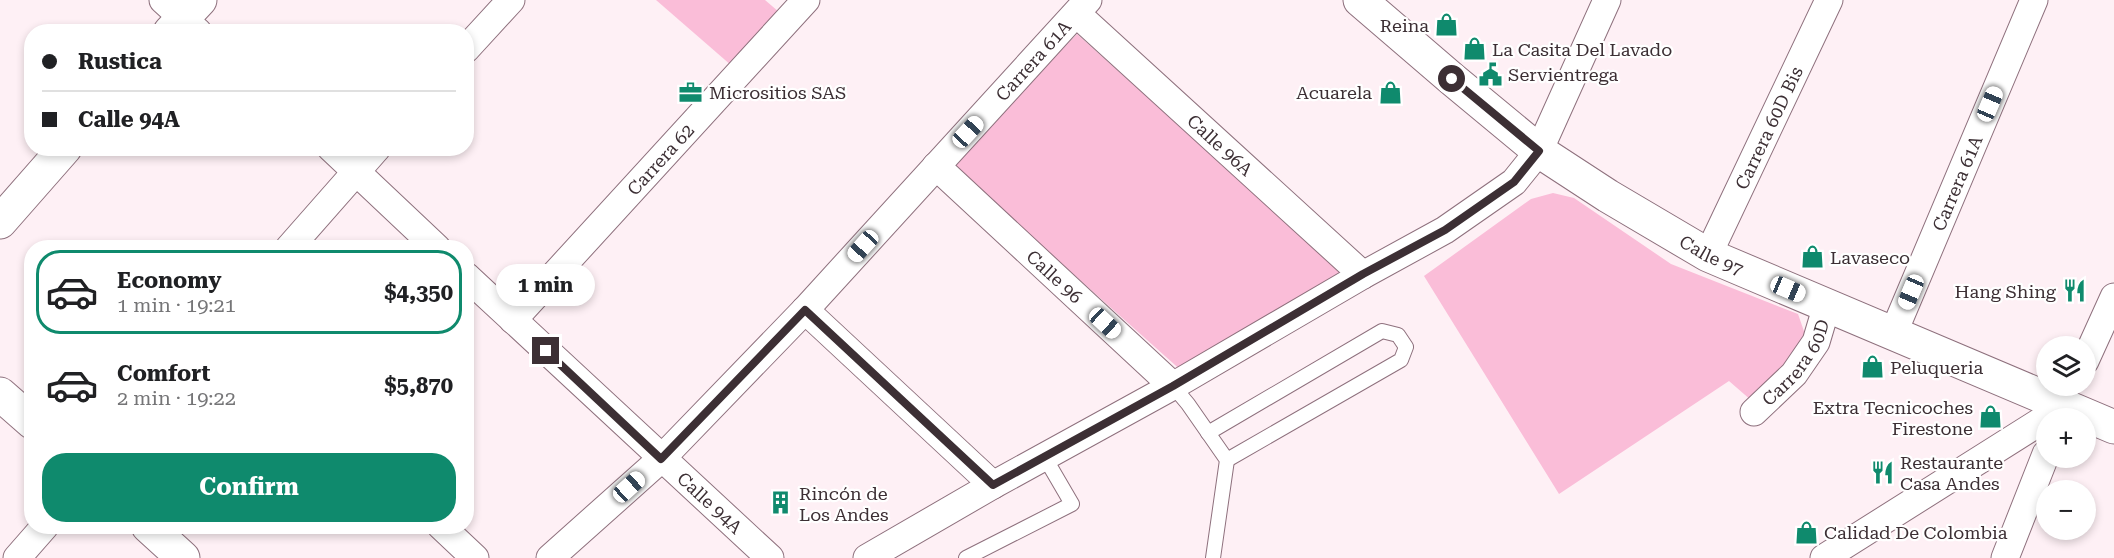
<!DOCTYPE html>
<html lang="en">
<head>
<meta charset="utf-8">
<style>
  :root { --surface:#fff; --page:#f2f2f2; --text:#202124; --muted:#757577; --line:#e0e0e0; --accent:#0f8a6d }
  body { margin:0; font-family:"Roboto Serif",serif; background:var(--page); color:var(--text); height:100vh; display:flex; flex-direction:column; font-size:22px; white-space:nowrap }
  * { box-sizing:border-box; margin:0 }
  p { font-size:20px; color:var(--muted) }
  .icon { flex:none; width:33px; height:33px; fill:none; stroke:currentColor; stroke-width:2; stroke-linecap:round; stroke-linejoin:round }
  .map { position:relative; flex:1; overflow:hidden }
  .details { position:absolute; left:24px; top:240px; width:450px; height:294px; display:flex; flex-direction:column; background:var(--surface); border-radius:24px; box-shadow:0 3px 9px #0003 }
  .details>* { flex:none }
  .hud { position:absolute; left:24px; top:24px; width:450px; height:132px; border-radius:24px; box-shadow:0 3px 9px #0003; display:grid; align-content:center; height:132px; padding:0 18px; background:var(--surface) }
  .tools { position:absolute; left:2036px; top:336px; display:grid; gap:12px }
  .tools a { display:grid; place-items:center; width:60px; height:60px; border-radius:50%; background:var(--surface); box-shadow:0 3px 9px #0003; font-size:30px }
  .end { position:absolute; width:27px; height:27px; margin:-14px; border:8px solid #3c2f34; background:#fff; box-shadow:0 0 0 3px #fff }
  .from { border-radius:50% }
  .bubble { position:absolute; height:42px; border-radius:21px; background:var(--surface); box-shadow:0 3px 9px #0003; font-size:20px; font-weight:700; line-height:42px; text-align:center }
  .car { position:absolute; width:18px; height:36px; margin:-18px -9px; border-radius:8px; box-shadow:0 0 4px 2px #0007; background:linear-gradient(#fff 24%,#345 0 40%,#fff 0 76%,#345 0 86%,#fff 0) }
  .hud b { display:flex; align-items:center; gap:21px; height:57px; font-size:22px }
  .hud b+b { border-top:2px solid var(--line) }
  .hud i { width:15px; height:15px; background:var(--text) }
  ul { padding:10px 0 0; list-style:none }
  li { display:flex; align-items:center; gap:18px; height:84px; margin:0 12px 9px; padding:0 6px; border:3px solid transparent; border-radius:24px }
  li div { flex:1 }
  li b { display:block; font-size:22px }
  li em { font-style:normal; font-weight:700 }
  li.on { border-color:var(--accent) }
  li>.icon { width:54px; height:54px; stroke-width:1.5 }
  .action { display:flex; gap:12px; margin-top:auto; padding:12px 18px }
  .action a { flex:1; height:69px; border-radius:24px; background:var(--accent); color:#fff; font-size:24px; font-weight:700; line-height:69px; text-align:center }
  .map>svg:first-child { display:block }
</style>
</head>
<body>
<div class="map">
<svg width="2114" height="558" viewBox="0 0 2114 558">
  <rect width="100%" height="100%" fill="#fef0f5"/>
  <!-- green -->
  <g fill="#fabdd8">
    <polygon points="656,0 765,0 779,12 732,66"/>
    <polygon points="1077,34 1342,271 1184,373 951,165"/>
    <polygon points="1553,193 1574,198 1671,264 1798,314 1806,337 1781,374 1752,401 1729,381 1559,494 1424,276 1531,199"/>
  </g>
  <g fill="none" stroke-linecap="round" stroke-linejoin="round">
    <defs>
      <g id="service">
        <polyline points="1173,386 1188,404 1227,460 1213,558"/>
        <polyline points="1208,433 1382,331 1398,335 1406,347 1401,360 1227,460"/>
        <polyline points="966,558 1072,504 1044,456"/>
      </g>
      <g id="minor">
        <polyline points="163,0 198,32"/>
        <path id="s1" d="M 1077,14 L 1363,275"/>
        <polyline points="466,49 511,0"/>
        <polyline points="331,148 437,248"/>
        <path id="s2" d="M 936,166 L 1173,386"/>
        <polyline points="289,248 377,148"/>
        <path id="s3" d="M 1708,255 L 1829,0"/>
        <path id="s4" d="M 466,276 L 770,558"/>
        <polyline points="805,310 993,485"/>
        <path id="s5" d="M 513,320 L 806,0"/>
        <path id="s6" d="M 1893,334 L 2034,0"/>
        <polyline points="2085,361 2114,297"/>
        <path id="s7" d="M 1754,412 L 1794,374 L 1816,342 L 1827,305"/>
        <polyline points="441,526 475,558"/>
        <polyline points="17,558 45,526"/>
        <path id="s8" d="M 550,558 L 661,459 L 805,310 L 1088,0"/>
        <polyline points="867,558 993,485 1173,386 1363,275 1445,230 1514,182 1539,151 1607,0"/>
        <polyline points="1824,558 2065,406"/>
        <polyline points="2005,558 2046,454"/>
      </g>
      <g id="tertiary">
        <path id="s9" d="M 1360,0 L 1452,79 L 1539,151 L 1608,196 L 1708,255 L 2114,427"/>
        <polyline points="170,32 200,0"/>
        <polyline points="0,222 65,148"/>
        <polyline points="0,394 32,422"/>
        <polyline points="148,526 183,558"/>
      </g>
    </defs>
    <!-- service casing -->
    <use href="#service" stroke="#8e707d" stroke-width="16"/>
    <!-- minor casing -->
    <use href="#minor" stroke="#8e707d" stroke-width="29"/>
    <!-- tertiary casing -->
    <use href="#tertiary" stroke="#8e707d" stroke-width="35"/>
    <!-- service -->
    <use href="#service" stroke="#fff" stroke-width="14"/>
    <!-- minor -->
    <use href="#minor" stroke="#fff" stroke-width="27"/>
    <!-- tertiary -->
    <use href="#tertiary" stroke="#fff" stroke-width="33"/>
  </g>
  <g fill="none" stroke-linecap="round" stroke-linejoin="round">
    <!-- route -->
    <polyline stroke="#3c2f34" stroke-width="8" points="546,351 661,459 805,310 993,485 1173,386 1363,274 1445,230 1514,182 1539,151 1452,79"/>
  </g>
  <!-- icons -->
  <defs>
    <symbol id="shop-bare" viewBox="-9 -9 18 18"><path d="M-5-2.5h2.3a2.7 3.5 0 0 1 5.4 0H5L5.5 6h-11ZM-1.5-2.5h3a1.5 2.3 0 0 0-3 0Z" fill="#0f8a6d" stroke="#fff" stroke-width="2.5" paint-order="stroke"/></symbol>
    <symbol id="civic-bare" viewBox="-9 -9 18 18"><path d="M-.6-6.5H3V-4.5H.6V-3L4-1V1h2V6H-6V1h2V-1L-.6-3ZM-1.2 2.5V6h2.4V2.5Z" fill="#0f8a6d" stroke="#fff" stroke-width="2.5" paint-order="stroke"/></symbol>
    <symbol id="office-bare" viewBox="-9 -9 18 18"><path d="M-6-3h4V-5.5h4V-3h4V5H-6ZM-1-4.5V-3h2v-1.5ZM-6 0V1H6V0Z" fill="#0f8a6d" stroke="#fff" stroke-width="2.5" paint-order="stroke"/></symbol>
    <symbol id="restaurant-bare" viewBox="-9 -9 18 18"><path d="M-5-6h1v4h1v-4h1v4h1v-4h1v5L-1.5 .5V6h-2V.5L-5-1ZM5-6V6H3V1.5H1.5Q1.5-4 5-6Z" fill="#0f8a6d" stroke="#fff" stroke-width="2.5" paint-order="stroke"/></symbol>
    <symbol id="building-bare" viewBox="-9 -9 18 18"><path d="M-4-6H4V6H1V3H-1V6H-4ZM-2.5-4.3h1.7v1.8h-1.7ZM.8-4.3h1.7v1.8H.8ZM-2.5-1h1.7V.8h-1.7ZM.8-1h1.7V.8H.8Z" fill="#0f8a6d" stroke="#fff" stroke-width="2.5" paint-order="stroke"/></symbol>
  </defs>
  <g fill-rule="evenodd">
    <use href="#shop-bare" x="1430" y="8" width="33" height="33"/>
    <use href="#shop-bare" x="1458" y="32" width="33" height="33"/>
    <use href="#civic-bare" x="1474" y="58" width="33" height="33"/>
    <use href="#office-bare" x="674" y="76" width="33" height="33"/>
    <use href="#shop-bare" x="1374" y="76" width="33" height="33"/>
    <use href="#shop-bare" x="1796" y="240" width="33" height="33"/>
    <use href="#restaurant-bare" x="2058" y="274" width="33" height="33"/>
    <use href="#shop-bare" x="1856" y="350" width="33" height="33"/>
    <use href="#shop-bare" x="1974" y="400" width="33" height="33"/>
    <use href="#restaurant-bare" x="1866" y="456" width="33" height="33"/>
    <use href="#building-bare" x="764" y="486" width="33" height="33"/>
    <use href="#shop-bare" x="1790" y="516" width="33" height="33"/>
  </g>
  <g text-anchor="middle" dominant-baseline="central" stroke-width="4.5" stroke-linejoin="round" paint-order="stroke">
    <!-- poi labels -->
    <g font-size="18" fill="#3c2f34" stroke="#fff" text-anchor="start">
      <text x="1429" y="25" text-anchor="end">Reina</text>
      <text x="1492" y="49">La Casita Del Lavado</text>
      <text x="1508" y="74">Servientrega</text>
      <text x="709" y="92">Micrositios SAS</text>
      <text x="1372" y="92" text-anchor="end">Acuarela</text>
      <text x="1830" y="257">Lavaseco</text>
      <text x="2056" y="291" text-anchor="end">Hang Shing</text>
      <text x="1890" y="367">Peluqueria</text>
      <text x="1973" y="407" text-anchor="end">Extra Tecnicoches<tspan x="1973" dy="21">Firestone</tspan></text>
      <text x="1900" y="462">Restaurante<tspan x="1900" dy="21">Casa Andes</tspan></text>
      <text x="799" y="493">Rincón de<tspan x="799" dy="21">Los Andes</tspan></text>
      <text x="1824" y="532">Calidad De Colombia</text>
    </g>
    <!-- street labels -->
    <g font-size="18" fill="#3c2f34" stroke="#fff">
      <text stroke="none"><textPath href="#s8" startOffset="694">Carrera 61A</textPath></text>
      <text stroke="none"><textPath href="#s3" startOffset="141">Carrera 60D Bis</textPath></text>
      <text stroke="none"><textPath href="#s1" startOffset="194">Calle 96A</textPath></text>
      <text stroke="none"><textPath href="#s5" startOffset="218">Carrera 62</textPath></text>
      <text stroke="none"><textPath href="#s6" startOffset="164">Carrera 61A</textPath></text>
      <text stroke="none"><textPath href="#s9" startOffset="436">Calle 97</textPath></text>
      <text stroke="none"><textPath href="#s2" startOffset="162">Calle 96</textPath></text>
      <text stroke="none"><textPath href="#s7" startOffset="66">Carrera 60D</textPath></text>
      <text stroke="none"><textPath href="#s4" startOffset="333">Calle 94A</textPath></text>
    </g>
  </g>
</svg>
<div class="tools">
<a><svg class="icon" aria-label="layers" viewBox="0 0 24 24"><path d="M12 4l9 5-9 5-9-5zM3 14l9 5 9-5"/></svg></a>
<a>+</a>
<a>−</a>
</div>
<i class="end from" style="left:1452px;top:79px"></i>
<i class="end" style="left:546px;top:351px"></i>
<div class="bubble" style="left:496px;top:264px;width:99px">1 min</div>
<i class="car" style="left:1990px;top:104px;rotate:23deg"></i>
<i class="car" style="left:968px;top:132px;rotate:43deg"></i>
<i class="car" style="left:863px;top:246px;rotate:222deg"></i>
<i class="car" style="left:1788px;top:289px;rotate:113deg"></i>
<i class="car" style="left:1911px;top:292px;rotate:203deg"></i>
<i class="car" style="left:1105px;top:323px;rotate:133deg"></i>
<i class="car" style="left:629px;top:487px;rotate:48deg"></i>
<div class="hud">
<b><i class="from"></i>Rustica</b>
<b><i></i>Calle 94A</b>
</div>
<section class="details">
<ul>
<li class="on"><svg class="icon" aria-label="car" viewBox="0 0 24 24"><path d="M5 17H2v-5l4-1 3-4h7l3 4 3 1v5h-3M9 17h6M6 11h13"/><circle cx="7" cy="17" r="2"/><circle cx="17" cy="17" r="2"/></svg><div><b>Economy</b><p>1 min · 19:21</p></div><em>$4,350</em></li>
<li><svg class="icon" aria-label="car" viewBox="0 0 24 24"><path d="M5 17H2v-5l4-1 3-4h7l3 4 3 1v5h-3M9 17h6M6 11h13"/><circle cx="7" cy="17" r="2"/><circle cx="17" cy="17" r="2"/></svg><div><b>Comfort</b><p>2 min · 19:22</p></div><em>$5,870</em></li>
</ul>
<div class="action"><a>Confirm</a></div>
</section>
</div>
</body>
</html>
